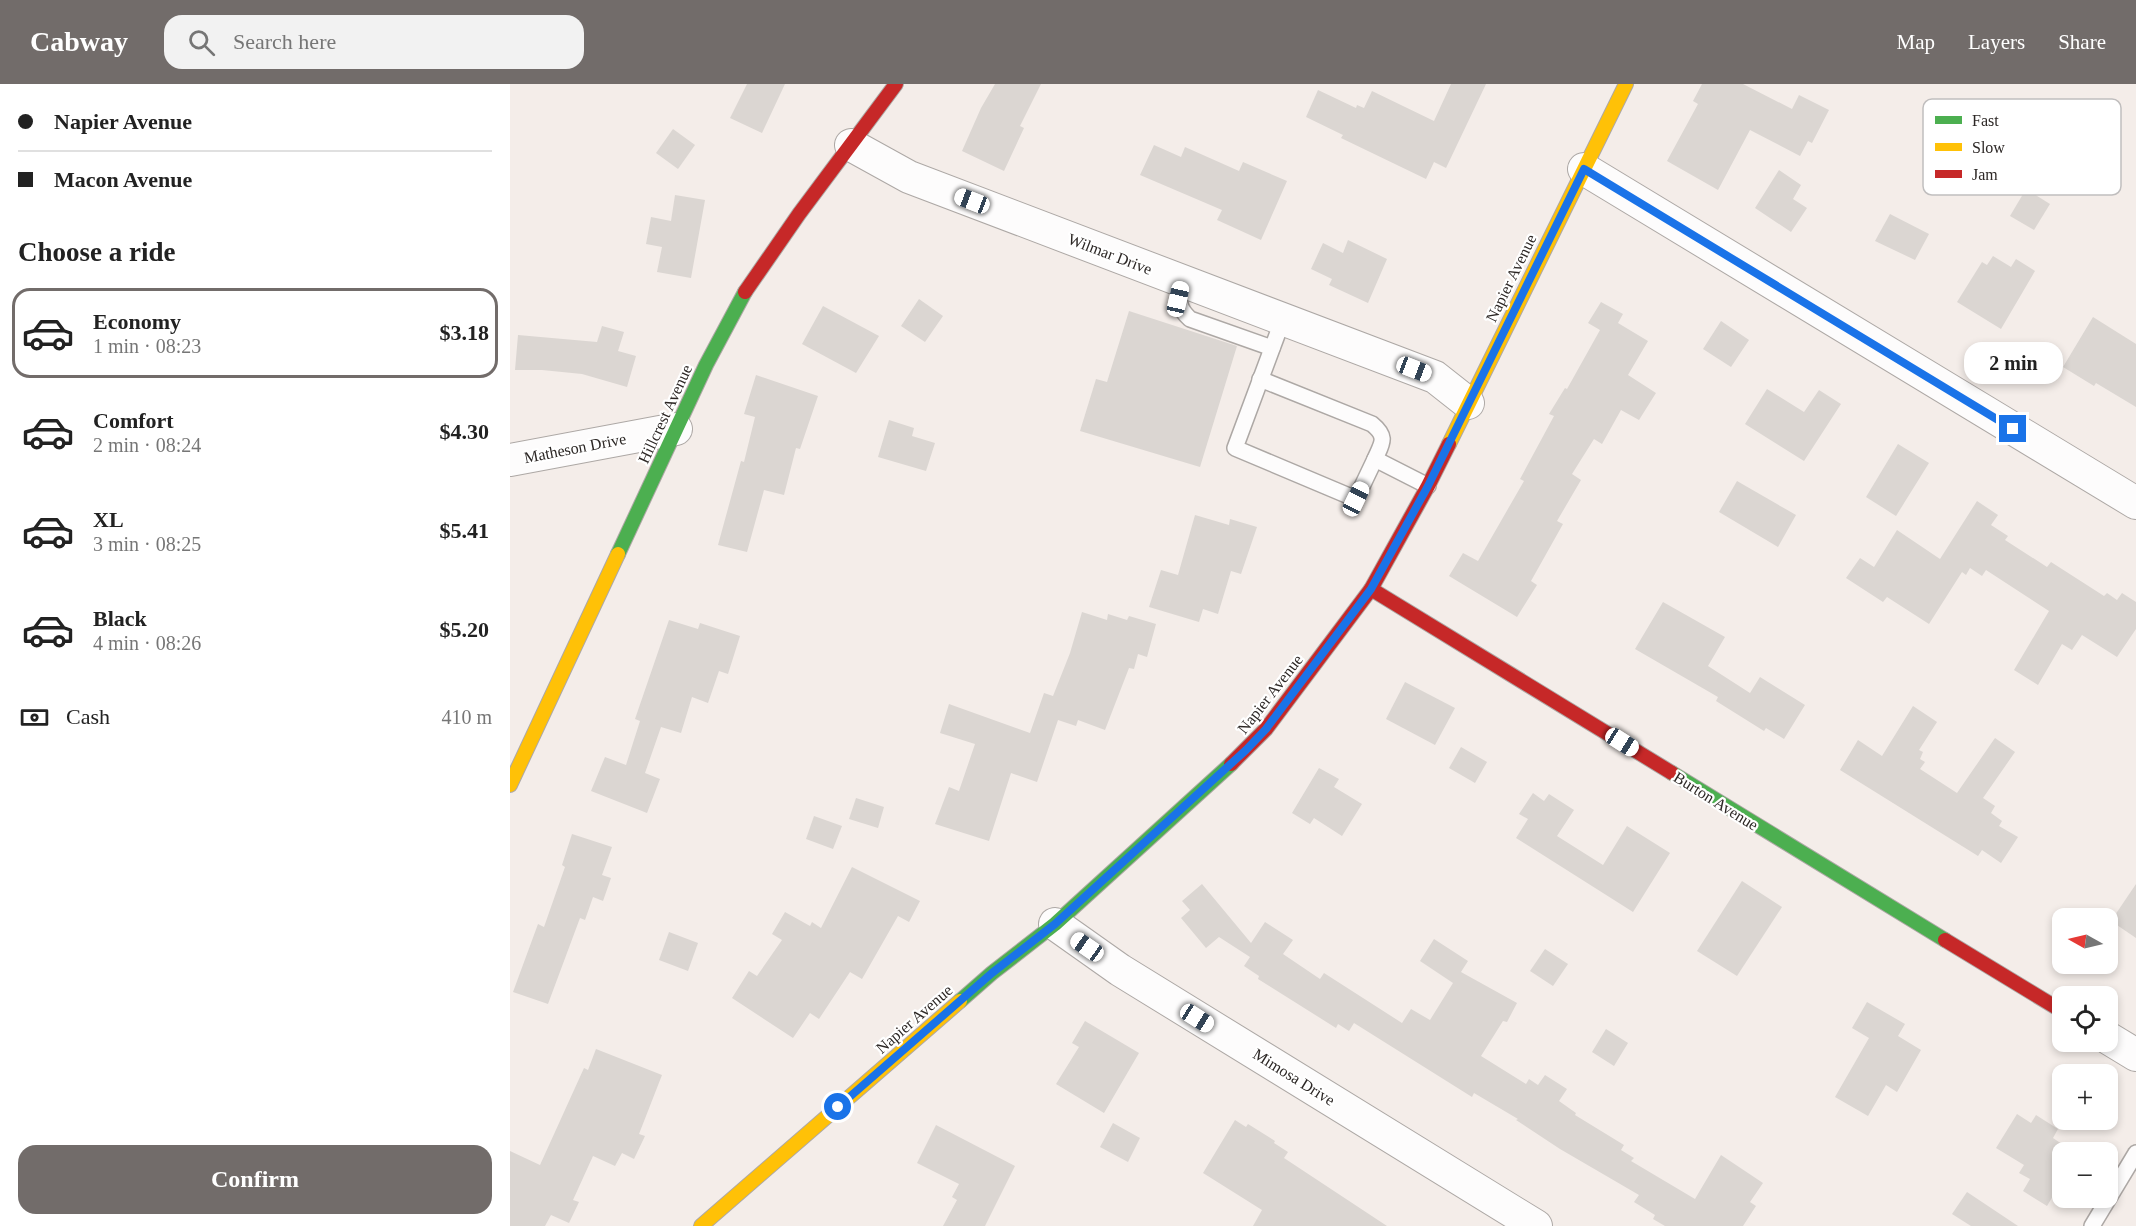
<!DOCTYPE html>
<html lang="en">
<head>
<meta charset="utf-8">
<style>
  :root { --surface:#fff; --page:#f2f2f2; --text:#222; --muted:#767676; --line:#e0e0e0; --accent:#726c6a }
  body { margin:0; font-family:"Times New Roman",serif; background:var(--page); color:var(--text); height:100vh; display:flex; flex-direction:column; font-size:22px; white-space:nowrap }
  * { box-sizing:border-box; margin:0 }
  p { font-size:20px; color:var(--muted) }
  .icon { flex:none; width:33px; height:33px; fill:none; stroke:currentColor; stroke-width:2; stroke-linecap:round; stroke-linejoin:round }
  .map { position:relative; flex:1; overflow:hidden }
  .sheet { display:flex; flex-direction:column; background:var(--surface); width:510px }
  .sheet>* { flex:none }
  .banner { display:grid; align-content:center; height:132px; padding:0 18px; background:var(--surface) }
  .needle { width:39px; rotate:278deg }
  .buttons { position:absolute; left:1542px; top:824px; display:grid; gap:12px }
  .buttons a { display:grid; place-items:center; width:66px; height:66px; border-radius:12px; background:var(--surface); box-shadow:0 3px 9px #0003; font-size:30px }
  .end { position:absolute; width:27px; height:27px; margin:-14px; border:8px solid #1a73e8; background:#fff; box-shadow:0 0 0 3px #fff }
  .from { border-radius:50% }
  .bubble { position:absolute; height:42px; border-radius:18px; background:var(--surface); box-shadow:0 3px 9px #0003; font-size:20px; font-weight:700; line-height:42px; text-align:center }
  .car { position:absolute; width:18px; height:36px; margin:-18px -9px; border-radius:8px; box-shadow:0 0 4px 2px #0007; background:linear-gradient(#fff 24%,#345 0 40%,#fff 0 76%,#345 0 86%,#fff 0) }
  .banner b { display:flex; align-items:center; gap:21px; height:57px; font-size:22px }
  .banner b+b { border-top:2px solid var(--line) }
  .banner i { width:15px; height:15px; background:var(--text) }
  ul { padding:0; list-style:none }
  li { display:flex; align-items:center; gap:18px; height:90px; margin:0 12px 9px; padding:0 6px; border:3px solid transparent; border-radius:18px }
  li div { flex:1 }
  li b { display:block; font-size:22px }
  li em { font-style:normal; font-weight:700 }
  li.on { border-color:var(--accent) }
  li>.icon { width:54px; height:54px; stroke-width:1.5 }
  h2 { padding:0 18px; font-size:27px; line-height:72px }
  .pay { display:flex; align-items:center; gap:15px; height:66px; padding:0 18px; font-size:22px }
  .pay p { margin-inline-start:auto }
  .action { display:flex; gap:12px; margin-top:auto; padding:12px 18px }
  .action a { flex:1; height:69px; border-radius:18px; background:var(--accent); color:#fff; font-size:24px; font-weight:700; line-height:69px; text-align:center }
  header { display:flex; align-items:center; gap:36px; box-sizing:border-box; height:84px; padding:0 30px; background:var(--accent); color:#fff }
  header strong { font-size:28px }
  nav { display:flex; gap:33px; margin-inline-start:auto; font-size:21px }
  .search { width:420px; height:54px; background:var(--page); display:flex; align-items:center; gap:15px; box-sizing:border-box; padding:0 21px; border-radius:18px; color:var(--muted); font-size:22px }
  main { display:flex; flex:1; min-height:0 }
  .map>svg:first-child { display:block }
</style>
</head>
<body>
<header>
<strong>Cabway</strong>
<div class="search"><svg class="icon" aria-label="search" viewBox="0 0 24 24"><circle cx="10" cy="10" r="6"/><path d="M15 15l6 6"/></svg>Search here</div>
<nav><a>Map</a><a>Layers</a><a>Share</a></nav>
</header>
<main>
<section class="sheet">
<div class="banner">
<b><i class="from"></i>Napier Avenue</b>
<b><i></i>Macon Avenue</b>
</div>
<h2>Choose a ride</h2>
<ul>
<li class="on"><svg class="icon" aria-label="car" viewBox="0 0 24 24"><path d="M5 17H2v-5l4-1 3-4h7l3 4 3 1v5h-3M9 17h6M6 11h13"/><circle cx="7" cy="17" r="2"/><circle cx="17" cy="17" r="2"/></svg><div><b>Economy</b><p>1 min · 08:23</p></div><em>$3.18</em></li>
<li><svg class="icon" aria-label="car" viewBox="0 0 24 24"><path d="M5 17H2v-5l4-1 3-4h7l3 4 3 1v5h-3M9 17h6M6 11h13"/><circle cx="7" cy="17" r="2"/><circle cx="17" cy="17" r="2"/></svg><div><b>Comfort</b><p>2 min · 08:24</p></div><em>$4.30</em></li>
<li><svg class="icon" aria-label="car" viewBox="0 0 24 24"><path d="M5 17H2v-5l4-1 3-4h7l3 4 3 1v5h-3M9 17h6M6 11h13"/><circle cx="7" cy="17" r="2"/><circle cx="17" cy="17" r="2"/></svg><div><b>XL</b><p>3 min · 08:25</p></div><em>$5.41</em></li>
<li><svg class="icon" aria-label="car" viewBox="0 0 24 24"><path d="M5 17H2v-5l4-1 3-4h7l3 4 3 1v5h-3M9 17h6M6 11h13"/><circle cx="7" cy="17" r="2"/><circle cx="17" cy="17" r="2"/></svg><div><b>Black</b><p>4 min · 08:26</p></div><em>$5.20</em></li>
</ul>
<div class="pay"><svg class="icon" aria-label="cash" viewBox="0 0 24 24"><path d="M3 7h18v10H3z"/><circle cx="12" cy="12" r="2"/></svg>Cash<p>410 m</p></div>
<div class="action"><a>Confirm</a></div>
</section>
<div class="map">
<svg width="1626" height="1142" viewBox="0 0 1626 1142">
  <rect width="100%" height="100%" fill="#f4ede9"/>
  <!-- building -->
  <g fill="#dbd6d2">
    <polygon points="237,0 275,0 252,49 220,34"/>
    <polygon points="485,0 531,0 510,42 514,44 494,87 452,67 471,24"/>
    <polygon points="941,0 976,0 936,84 924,78 916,95 831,54 833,51 796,33 808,6 846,24 847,21 854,24 862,7 924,37"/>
    <polygon points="1192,0 1233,0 1282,25 1289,11 1319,26 1302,59 1298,57 1290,72 1240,46 1208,106 1157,77 1188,20 1183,17"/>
    <polygon points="163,45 185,61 168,85 146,69"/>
    <polygon points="644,61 671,73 675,63 729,87 733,78 777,97 751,156 707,136 712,126 630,91"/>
    <polygon points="1269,86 1291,101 1283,115 1297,124 1281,148 1245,124"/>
    <polygon points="1516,105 1540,120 1524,146 1500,132"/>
    <polygon points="165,111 195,116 181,194 147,188 152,163 136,160 141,133 161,137"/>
    <polygon points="1380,130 1419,150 1405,176 1365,157"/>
    <polygon points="838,156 877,175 858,219 819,201 822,195 801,185 813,159 833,169"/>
    <polygon points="1483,172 1501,183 1506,175 1525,187 1491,245 1447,218 1472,178 1477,181"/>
    <polygon points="409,215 433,232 415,258 391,242"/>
    <polygon points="1091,218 1113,230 1108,239 1138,257 1118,291 1146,309 1129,336 1111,326 1092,360 1084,355 1062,390 1071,396 1047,437 1053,440 1021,497 1027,501 1007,533 939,492 953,469 968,477 1014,397 1010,395 1044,332 1039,330 1055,304 1057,305 1090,246 1078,239"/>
    <polygon points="313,222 369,252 346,289 292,260"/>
    <polygon points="619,227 727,262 690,383 570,347 586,295 597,298"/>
    <polygon points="1583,233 1626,260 1626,323 1586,299 1584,302 1553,283"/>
    <polygon points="1211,237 1239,256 1221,283 1193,265"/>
    <polygon points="92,242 114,248 108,267 126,272 117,303 72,290 32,286 5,286 8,251 87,258"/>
    <polygon points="246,291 308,312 290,365 286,364 274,411 254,406 237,468 208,461 231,377 234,378 245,333 234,330"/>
    <polygon points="1257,305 1294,328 1309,306 1331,320 1294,377 1235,340"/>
    <polygon points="379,336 404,344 402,352 425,359 416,387 368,373"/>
    <polygon points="1388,360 1419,379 1386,432 1356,413"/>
    <polygon points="1227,397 1286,431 1268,463 1209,428"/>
    <polygon points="1467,417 1488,431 1481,441 1498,452 1495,456 1537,483 1541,478 1594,512 1597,509 1607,516 1612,509 1626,518 1626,545 1607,573 1572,551 1562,566 1552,560 1528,601 1504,586 1539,527 1476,486 1472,492 1460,484 1456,491 1452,488 1419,540 1377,513 1373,518 1336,494 1350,474 1364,483 1387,446 1430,475"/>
    <polygon points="685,431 719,441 720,435 747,443 731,490 721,487 708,530 693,525 689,538 639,523 651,486 668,491"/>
    <polygon points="1153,518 1215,553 1198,582 1240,609 1250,593 1295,621 1274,655 1256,644 1254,647 1206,617 1208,613 1125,565"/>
    <polygon points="572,528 597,536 598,530 617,536 619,532 646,540 637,573 628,570 624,585 619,584 595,646 568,636 566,642 548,636 527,698 501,689 479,757 425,740 439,703 449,707 465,660 430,649 439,620 520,649 534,609 543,612 560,569"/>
    <polygon points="159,536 188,545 190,539 230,552 218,590 209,587 198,619 182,613 171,649 151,643 135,689 150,695 137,729 81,707 95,673 116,681 130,637 125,635"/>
    <polygon points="895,598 945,624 925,661 876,635"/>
    <polygon points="1403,622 1427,638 1409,666 1413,668 1410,675 1415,678 1410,685 1447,709 1485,654 1505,668 1473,714 1485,722 1481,729 1492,737 1489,742 1508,753 1491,779 1472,766 1468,772 1330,686 1348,656 1372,672"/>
    <polygon points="951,663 977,678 965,699 939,684"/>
    <polygon points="809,684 829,695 824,703 852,720 832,752 804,734 800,740 782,729"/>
    <polygon points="1023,709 1034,717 1039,710 1064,726 1047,752 1093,781 1117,742 1160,769 1123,828 1006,754 1018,735 1009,730"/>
    <polygon points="346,714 374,723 368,744 339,735"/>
    <polygon points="304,732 332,742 323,765 296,755"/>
    <polygon points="62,750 102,763 92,791 101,794 93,817 83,813 75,836 70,834 38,920 3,908 28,840 34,843 55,783 52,781"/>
    <polygon points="342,783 410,817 399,838 388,832 352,895 340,888 309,935 300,929 283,954 222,914 239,887 247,892 272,856 262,850 275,828 300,842 302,838 311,844"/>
    <polygon points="1232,797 1272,823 1227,892 1187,867"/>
    <polygon points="692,800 741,859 755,838 783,856 773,870 810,895 814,889 892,939 901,925 920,936 943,899 910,877 924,855 958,877 951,888 1007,919 997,938 993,937 971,972 1016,1000 1019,995 1028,1001 1035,991 1057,1005 1049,1017 1066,1029 1065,1031 1114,1061 1111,1066 1124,1074 1121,1077 1185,1115 1211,1071 1253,1099 1240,1118 1246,1122 1233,1142 1155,1142 1143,1135 1145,1131 1124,1118 1129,1111 1050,1065 1006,1036 1008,1035 964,1009 962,1013 844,939 839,947 828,940 826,944 748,895 749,892 734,882 740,873 709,853 696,864 671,834 680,826 672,817"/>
    <polygon points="1626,800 1626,854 1601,837"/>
    <polygon points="159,848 188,859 178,887 149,876"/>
    <polygon points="1035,865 1058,880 1043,902 1020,887"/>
    <polygon points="1357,918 1395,940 1388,952 1411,966 1387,1008 1376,1001 1358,1032 1325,1013 1359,954 1342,944"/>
    <polygon points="575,937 629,969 594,1029 546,1000 569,963 562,959"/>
    <polygon points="1096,945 1118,959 1104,982 1082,968"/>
    <polygon points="86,965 152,991 129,1050 135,1052 124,1075 112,1069 105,1082 83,1072 63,1116 69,1118 59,1139 41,1131 35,1142 0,1142 0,1067 30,1081 74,984 78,986"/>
    <polygon points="1507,1030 1521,1039 1526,1031 1548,1045 1543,1054 1552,1060 1552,1097 1537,1122 1513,1107 1520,1095 1509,1089 1514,1081 1486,1064"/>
    <polygon points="725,1036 736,1043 738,1040 765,1057 764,1059 778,1068 774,1074 877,1142 743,1142 752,1126 693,1089"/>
    <polygon points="603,1039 630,1054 618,1078 590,1063"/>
    <polygon points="426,1041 505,1082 475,1142 433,1142 447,1116 442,1113 449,1100 407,1079"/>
    <polygon points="1457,1108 1508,1142 1461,1142 1442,1130"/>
  </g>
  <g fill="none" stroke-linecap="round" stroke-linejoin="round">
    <defs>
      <g id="lane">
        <path d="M 672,197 C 669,215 666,222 680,235 L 762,264"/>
        <polyline points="773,235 725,364 846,415 865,375 918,402"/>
        <path d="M 750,295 L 862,340 C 878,353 872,359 865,375"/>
        <polyline points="1582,1142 1626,1069"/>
      </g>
      <g id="street">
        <polyline points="341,61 399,93 925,293 958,319"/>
        <polyline points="1074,85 1626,419"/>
        <polyline points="0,376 166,345"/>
        <polyline points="545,840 610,886 1026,1142"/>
        <polyline points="1598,954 1626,971"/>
      </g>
      <g id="fast">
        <polyline points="108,470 196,281 235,208"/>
        <polyline points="1162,689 1435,856"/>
        <polyline points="450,917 482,889 545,840 721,680"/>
      </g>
      <g id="slow">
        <polyline points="939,360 1116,0"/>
        <polyline points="0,701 108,470"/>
        <polyline points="191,1142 450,917"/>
      </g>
      <g id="jam">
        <polyline points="235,208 289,130 386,0"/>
        <polyline points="861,505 1162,689"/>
        <polyline points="721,680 756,645 861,505 918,402 939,360"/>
        <polyline points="1435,856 1552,927"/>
      </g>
    </defs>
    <!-- lane casing -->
    <use href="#lane" stroke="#ada8a5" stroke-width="18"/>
    <!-- street casing -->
    <use href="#street" stroke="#ada8a5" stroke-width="34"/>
    <!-- fast casing -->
    <use href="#fast" stroke="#ada8a5" stroke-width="16"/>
    <!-- slow casing -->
    <use href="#slow" stroke="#ada8a5" stroke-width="16"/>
    <!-- jam casing -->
    <use href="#jam" stroke="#ada8a5" stroke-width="16"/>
    <!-- lane -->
    <use href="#lane" stroke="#fdfcfc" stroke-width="15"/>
    <!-- street -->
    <use href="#street" stroke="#fdfcfc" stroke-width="32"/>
    <!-- fast -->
    <use href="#fast" stroke="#4caf50" stroke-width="14"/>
    <!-- slow -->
    <use href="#slow" stroke="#ffc107" stroke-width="14"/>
    <!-- jam -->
    <use href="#jam" stroke="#c62828" stroke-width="14"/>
  </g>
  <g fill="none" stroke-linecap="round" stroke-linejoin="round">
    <!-- route -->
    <polyline stroke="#1a73e8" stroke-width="8" points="328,1023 482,889 545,840 736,666 756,645 861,505 918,402 1074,85 1503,345"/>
  </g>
  <g text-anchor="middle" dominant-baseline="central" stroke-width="4.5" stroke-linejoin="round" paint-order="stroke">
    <!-- street labels -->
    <g font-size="16" fill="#2c2725" stroke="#fff">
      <text transform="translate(600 170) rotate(21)">Wilmar Drive</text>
      <text transform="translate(1001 194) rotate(-64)">Napier Avenue</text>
      <text transform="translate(155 330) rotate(-65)">Hillcrest Avenue</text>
      <text transform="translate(65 364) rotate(-11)">Matheson Drive</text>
      <text transform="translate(760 610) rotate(-52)">Napier Avenue</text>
      <text transform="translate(1206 717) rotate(32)">Burton Avenue</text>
      <text transform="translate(404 935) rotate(-41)">Napier Avenue</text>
      <text transform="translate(784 993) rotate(32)">Mimosa Drive</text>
    </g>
  </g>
  <!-- legend -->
  <rect x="1413" y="15" width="198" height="96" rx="9" fill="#fff" stroke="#c0bebe" stroke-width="1.5"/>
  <rect x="1425" y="32" width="27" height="8" fill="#4caf50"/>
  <rect x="1425" y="59" width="27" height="8" fill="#ffc107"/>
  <rect x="1425" y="86" width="27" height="8" fill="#c62828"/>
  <g font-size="16" fill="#2c2725">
    <text x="1462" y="42">Fast</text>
    <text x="1462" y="69">Slow</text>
    <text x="1462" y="96">Jam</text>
  </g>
</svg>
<div class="buttons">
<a><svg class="needle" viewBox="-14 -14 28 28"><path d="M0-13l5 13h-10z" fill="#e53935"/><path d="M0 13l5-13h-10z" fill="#767676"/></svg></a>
<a><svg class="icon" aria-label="locate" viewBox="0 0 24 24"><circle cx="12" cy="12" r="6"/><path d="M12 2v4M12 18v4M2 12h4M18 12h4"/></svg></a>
<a>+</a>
<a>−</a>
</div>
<i class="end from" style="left:328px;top:1023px"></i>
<i class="end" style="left:1503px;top:345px"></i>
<div class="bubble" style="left:1454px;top:258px;width:99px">2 min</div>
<i class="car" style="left:462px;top:117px;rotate:291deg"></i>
<i class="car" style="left:668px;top:215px;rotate:13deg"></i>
<i class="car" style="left:904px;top:285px;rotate:111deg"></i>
<i class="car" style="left:846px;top:415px;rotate:26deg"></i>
<i class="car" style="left:1112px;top:658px;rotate:122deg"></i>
<i class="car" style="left:577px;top:863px;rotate:305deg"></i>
<i class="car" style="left:687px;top:934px;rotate:122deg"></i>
</div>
</main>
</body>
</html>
